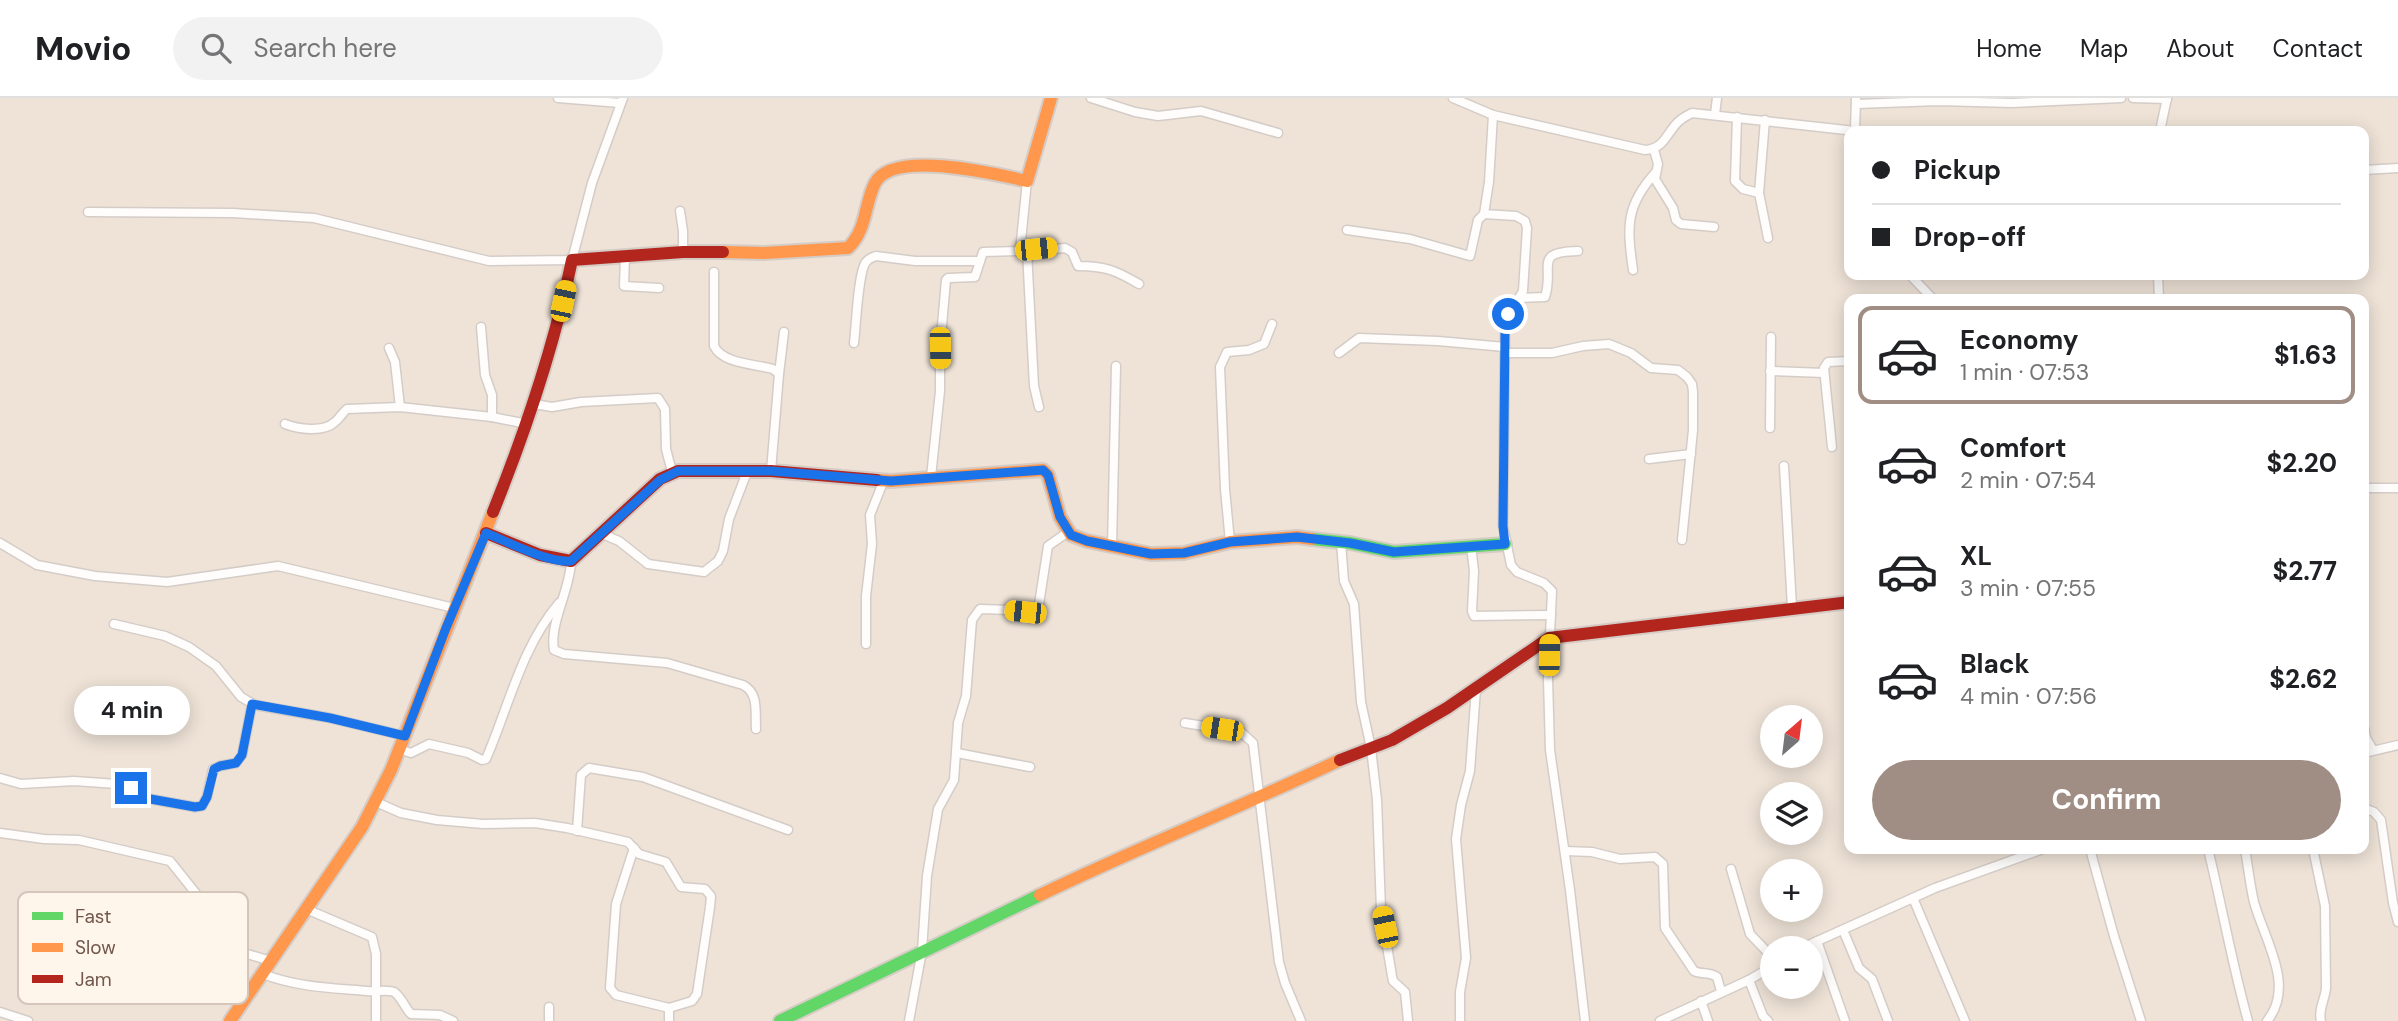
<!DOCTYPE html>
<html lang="en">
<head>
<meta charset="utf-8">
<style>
  :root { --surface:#fff; --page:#f2f2f2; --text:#202124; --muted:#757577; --line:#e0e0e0; --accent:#a08d83 }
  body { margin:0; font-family:"DM Sans",sans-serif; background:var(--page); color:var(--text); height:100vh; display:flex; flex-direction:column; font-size:26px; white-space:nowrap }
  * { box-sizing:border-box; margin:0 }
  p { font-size:23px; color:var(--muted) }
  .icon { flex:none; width:38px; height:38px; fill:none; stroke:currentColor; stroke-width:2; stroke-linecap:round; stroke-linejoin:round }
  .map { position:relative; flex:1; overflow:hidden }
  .drawer { position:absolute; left:1844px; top:196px; width:525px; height:560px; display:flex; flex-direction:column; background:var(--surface); border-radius:14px; box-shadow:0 4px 18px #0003 }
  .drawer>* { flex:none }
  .banner { position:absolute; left:1844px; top:28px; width:525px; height:154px; border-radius:14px; box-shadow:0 4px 18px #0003; display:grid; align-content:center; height:154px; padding:0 28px; background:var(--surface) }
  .needle { width:46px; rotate:28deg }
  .fabs { position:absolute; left:1760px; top:607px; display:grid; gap:14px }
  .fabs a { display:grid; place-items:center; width:63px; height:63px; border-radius:50%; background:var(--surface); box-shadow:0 4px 18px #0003; font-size:35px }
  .end { position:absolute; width:32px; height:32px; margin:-16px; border:9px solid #1a73e8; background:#fff; box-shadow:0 0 0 4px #fff }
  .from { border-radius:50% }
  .bubble { position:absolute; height:49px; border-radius:24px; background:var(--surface); box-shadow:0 4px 18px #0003; font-size:23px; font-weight:700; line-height:49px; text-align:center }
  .car { position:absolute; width:21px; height:42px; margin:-21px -10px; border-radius:9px; box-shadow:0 0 5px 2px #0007; background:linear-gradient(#f5c518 24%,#345 0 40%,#f5c518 0 76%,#345 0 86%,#f5c518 0) }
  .banner b { display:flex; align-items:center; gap:24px; height:66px; font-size:26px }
  .banner b+b { border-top:2px solid var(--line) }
  .banner i { width:18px; height:18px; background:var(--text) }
  ul { padding:12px 0 0; list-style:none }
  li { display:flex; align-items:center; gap:21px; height:98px; margin:0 14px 10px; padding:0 14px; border:4px solid transparent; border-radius:14px }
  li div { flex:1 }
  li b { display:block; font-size:26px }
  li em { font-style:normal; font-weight:700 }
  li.on { border-color:var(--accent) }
  li>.icon { width:63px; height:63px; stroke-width:1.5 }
  .primary-button { display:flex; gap:14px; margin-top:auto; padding:14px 28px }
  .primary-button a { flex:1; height:80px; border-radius:42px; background:var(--accent); color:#fff; font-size:28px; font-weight:700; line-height:80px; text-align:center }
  header { display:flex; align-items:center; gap:42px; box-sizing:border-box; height:98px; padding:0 35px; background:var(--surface); border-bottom:2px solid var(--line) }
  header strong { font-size:33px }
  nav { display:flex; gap:38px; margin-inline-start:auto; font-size:24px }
  .search { width:490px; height:63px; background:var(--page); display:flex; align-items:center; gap:18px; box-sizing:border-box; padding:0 24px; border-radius:38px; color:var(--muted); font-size:26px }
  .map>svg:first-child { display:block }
</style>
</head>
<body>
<header>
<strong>Movio</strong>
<div class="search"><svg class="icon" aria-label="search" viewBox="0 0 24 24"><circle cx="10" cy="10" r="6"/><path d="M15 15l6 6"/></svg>Search here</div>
<nav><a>Home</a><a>Map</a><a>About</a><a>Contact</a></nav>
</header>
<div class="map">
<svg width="2398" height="923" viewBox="0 0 2398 923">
  <rect width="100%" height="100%" fill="#f6f0ea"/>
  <!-- residential -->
  <path fill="#efe3d7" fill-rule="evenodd" d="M 0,0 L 2398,0 L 2398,923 L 0,923 ZM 1850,33 L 2364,33 L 2364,177 L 1850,177 ZM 1850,201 L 2364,201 L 2364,751 L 1850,751 ZM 1773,620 L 1811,620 L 1811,658 L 1773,658 ZM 1773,696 L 1811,696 L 1811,735 L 1773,735 ZM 1773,774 L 1811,774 L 1811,812 L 1773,812 ZM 1773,850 L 1811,850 L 1811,889 L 1773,889 Z"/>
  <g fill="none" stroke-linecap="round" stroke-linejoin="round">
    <defs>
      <g id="street">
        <polyline points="558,0 620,5"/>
        <polyline points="1091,0 1135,14 1158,18 1201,13 1278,35"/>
        <path d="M 1453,0 L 1493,17 L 1645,52 C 1664,51 1666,36 1678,24 C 1682,20 1688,17 1692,15 L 1855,33"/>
        <polyline points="2133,0 2167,1"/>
        <polyline points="1856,6 1939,3 2012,5 2121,0"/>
        <polyline points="1715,16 1717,0"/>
        <polyline points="1493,17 1489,84 1484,116 1516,118 1525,123 1527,130 1523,193 1505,224 1503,428 1511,467 1517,474 1544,485 1552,493 1548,581 1550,652 1570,792 1585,923"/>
        <polyline points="1737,19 1735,83 1743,91 1759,95 1768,140"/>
        <polyline points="1855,33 1856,0"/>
        <polyline points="2160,33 2167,0"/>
        <polyline points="1654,52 1658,66 1655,81 1673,110 1676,122 1681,126 1714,129"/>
        <polyline points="2364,72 2398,70"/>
        <polyline points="1759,95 1765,22"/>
        <polyline points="680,113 683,133 683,154"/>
        <polyline points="88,114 233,115 314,120 489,163 572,162 592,85 623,0"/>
        <polyline points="1347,132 1410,141 1470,158 1478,122 1484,116"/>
        <polyline points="1020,153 1027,153 1034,288 1039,309"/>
        <path d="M 1027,153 L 1065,150 L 1072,154 L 1078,168 C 1105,168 1115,172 1139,186"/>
        <polyline points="625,158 624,188 659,190"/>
        <path d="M 1633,172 C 1627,129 1625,108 1656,74"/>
        <path d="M 714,174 L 714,248 C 723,266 755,266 773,271 L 779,276 L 771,373"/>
        <polyline points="1910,177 1933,201"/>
        <polyline points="2158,177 2159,201"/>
        <path d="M 1520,200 L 1545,199 C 1555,168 1532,154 1578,153"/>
        <polyline points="481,229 485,277 492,297 492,319"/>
        <path d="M 854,245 C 856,229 858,174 866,164 C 869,160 871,160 876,158 L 915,163 L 980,163"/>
        <polyline points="389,250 395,264 400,309"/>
        <polyline points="1339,255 1359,240 1438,243 1505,249"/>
        <polyline points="1505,255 1552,255 1583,248 1609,246 1631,255 1651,270 1678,272 1687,279 1692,286 1693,294 1693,332 1682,442"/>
        <polyline points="1770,273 1824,275"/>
        <polyline points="779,276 784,234"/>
        <polyline points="534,306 552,309 581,304 658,300 665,311 666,351 672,374"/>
        <path d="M 285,326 C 298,331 323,335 335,324 C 340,320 342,315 347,311 L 400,309 L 492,319 L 527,326"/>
        <polyline points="1770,330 1771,239"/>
        <polyline points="1832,349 1824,270 1828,264 1850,263"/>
        <polyline points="1649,361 1691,356"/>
        <polyline points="1784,368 1792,509"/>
        <polyline points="931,379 940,293 940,250 946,182 948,180 975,179 983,154 1020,153 1027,83"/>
        <polyline points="2364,390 2398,390"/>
        <polyline points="602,436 619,443 648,466 704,474 718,463 723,453 729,421 747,374"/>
        <polyline points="1230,444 1225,391 1220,269 1227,254 1249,252 1264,246 1272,226"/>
        <polyline points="1341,444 1344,483 1354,506 1361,604 1371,650 1377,702 1381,812 1392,878 1393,883 1405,894 1408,923"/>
        <polyline points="0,445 37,467 95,478 167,484 278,468 454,510"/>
        <polyline points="1471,448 1474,473 1472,513 1474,518 1551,517"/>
        <polyline points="1112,449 1116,268"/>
        <path d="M 571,463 C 571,490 549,525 554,552 L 564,556 L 667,565 L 743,587 C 759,595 755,614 756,631"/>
        <polyline points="114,526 165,538 189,549 216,568 241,599 255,607 330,620 405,638"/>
        <polyline points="866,546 866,498 872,446 870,417 884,382"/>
        <polyline points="1185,625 1241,634 1253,645 1279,864 1285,885 1301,923"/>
        <polyline points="2364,629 2366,640 2373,652"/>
        <path d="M 399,651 L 411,655 L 429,646 L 468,655 L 482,662 L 486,661 C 509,608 521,550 559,505"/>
        <polyline points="957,655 1030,669"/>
        <polyline points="2364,655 2398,647"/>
        <polyline points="0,680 21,686 74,683 117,686 131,690 145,700 195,709 202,708 207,699 213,671 220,668 236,665 242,657 252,606"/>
        <polyline points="376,704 401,715 437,722 483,726 535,725 567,730 628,744 639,756 666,764 681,789 705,791 711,798 710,809 697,896 692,903 669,910 669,923"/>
        <polyline points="2364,710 2374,714 2381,722 2393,805 2398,824"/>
        <polyline points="577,733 581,677 589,670 643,679 788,732"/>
        <polyline points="0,735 44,741 79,742 170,763 206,808 205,838 210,845 271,863"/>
        <polyline points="634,750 616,806 610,890 616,897 669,910"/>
        <polyline points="2090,751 2114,838 2141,923"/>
        <path d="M 2208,751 C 2222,808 2232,866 2248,923"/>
        <path d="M 2245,751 C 2248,768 2250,787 2254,804 C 2264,841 2296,888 2267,923"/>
        <path d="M 2313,751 L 2325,808 L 2326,890 C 2325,902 2318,911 2321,923"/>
        <path d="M 1565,753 L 1592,754 L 1620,761 L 1655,759 L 1663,766 L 1665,830 L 1694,873 C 1702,877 1709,873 1717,879 L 1721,893"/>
        <polyline points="1731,771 1750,836 1773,860"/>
        <polyline points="1913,800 1965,923"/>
        <polyline points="306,811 372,839 376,856 376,923"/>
        <polyline points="1843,832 1859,870 1872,881 1888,923"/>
        <polyline points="1817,843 1845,923"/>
        <polyline points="1802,850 1935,790 2043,751"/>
        <path d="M 263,876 C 296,889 332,890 367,893 C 375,894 388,891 394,894 C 401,898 405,910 411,916 L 440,917 L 453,923"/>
        <polyline points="1749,882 1763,918 1768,923"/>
        <polyline points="1701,903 1708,923"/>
        <polyline points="0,914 28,923"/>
        <polyline points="549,923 549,909"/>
        <polyline points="909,923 922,853 927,778 938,711 954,682 958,625 966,598 972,522 980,511 1036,513 1039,506 1048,448 1068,434"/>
        <polyline points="1460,923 1460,894 1466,860 1456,741 1461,707 1470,673 1476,591"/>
        <polyline points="1660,923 1749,882 1773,868"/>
      </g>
      <g id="fast">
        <polyline points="1312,441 1350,445 1394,454 1505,446"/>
        <polyline points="780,923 1040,797"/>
      </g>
      <g id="slow">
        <path d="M 723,154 L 764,155 L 848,150 C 867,132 864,107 875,85 C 893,51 996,76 1027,83 L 1051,0"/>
        <polyline points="877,382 891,383 1043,372 1048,377 1060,419 1071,437 1087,443 1151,456 1184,455 1230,444 1297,439 1312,441"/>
        <path d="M 1040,797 C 1139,749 1241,709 1340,662"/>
        <polyline points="230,923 362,729 391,672 493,414"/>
      </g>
      <g id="jam">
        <path d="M 493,414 C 526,332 554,249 572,162 L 683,154 L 723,154"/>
        <polyline points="486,435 540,457 571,463 660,381 678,373 771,373 877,382"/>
        <polyline points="1340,662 1392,642 1447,610 1549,540 1850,504"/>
      </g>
    </defs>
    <!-- street casing -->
    <use href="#street" stroke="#d4ccc7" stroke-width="11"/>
    <!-- fast casing -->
    <use href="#fast" stroke="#d5ccc6" stroke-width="16"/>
    <!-- slow casing -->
    <use href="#slow" stroke="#d5ccc6" stroke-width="16"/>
    <!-- jam casing -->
    <use href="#jam" stroke="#d5ccc6" stroke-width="16"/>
    <!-- street -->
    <use href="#street" stroke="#fefdfc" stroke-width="8"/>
    <!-- fast -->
    <use href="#fast" stroke="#63d668" stroke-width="12"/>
    <!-- slow -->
    <use href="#slow" stroke="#ff974d" stroke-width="12"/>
    <!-- jam -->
    <use href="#jam" stroke="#b3261e" stroke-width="12"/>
  </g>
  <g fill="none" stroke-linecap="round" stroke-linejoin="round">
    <!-- route -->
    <path stroke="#1a73e8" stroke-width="9" d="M 131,690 L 145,700 L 195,709 L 202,708 L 207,699 L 214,671 L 220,668 L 236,665 L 242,657 L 252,606 L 330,620 L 405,638 L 446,530 L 486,435 C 508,444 548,465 571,463 L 660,382 L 678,373 L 771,373 L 891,383 L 1043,372 L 1048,377 L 1060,419 L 1071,437 L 1087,443 L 1151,456 L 1184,455 L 1230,444 L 1297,439 L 1350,445 L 1394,454 L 1505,446 L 1503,428 L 1505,233 L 1508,216"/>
  </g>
  <!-- legend -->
  <rect x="18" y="794" width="230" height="112" rx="10" fill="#fef5eb" stroke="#d4c6bb" stroke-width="2"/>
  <rect x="32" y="814" width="31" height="8" fill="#63d668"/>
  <rect x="32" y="845" width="31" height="9" fill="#ff974d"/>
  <rect x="32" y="877" width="31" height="8" fill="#b3261e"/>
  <g font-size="19" fill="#72574b">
    <text x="75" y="825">Fast</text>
    <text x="75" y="856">Slow</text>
    <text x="75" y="888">Jam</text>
  </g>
</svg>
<div class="fabs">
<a><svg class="needle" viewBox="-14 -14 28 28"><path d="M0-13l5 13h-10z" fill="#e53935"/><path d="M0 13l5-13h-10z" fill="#757577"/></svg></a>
<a><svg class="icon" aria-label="layers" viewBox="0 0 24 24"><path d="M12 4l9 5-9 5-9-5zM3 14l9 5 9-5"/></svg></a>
<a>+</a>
<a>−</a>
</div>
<i class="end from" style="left:1508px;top:216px"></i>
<i class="end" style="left:131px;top:690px"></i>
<div class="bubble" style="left:74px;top:588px;width:116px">4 min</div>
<i class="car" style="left:1036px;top:151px;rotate:84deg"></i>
<i class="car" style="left:563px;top:203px;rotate:12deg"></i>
<i class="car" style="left:940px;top:250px;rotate:179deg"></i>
<i class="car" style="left:1025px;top:514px;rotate:276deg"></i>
<i class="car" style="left:1549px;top:557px;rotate:1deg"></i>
<i class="car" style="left:1222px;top:631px;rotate:279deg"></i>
<i class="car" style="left:1385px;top:829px;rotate:348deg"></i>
<div class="banner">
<b><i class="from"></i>Pickup</b>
<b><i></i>Drop-off</b>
</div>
<section class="drawer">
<ul>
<li class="on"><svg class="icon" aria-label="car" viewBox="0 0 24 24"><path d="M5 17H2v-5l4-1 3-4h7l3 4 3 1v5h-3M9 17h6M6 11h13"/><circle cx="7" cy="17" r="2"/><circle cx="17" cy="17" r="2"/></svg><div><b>Economy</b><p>1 min · 07:53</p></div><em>$1.63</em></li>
<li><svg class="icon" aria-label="car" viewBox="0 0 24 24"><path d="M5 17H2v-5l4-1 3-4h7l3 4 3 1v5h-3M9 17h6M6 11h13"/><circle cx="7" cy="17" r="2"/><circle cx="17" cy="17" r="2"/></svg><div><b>Comfort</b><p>2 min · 07:54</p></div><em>$2.20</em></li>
<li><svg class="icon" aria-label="car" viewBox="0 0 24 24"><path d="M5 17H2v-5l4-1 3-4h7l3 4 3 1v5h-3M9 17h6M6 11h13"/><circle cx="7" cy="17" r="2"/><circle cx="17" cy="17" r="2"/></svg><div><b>XL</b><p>3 min · 07:55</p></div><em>$2.77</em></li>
<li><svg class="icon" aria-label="car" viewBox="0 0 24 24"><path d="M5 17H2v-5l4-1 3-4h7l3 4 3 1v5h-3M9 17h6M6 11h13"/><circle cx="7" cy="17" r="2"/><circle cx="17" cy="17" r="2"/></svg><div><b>Black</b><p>4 min · 07:56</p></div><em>$2.62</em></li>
</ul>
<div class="primary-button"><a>Confirm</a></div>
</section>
</div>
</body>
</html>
